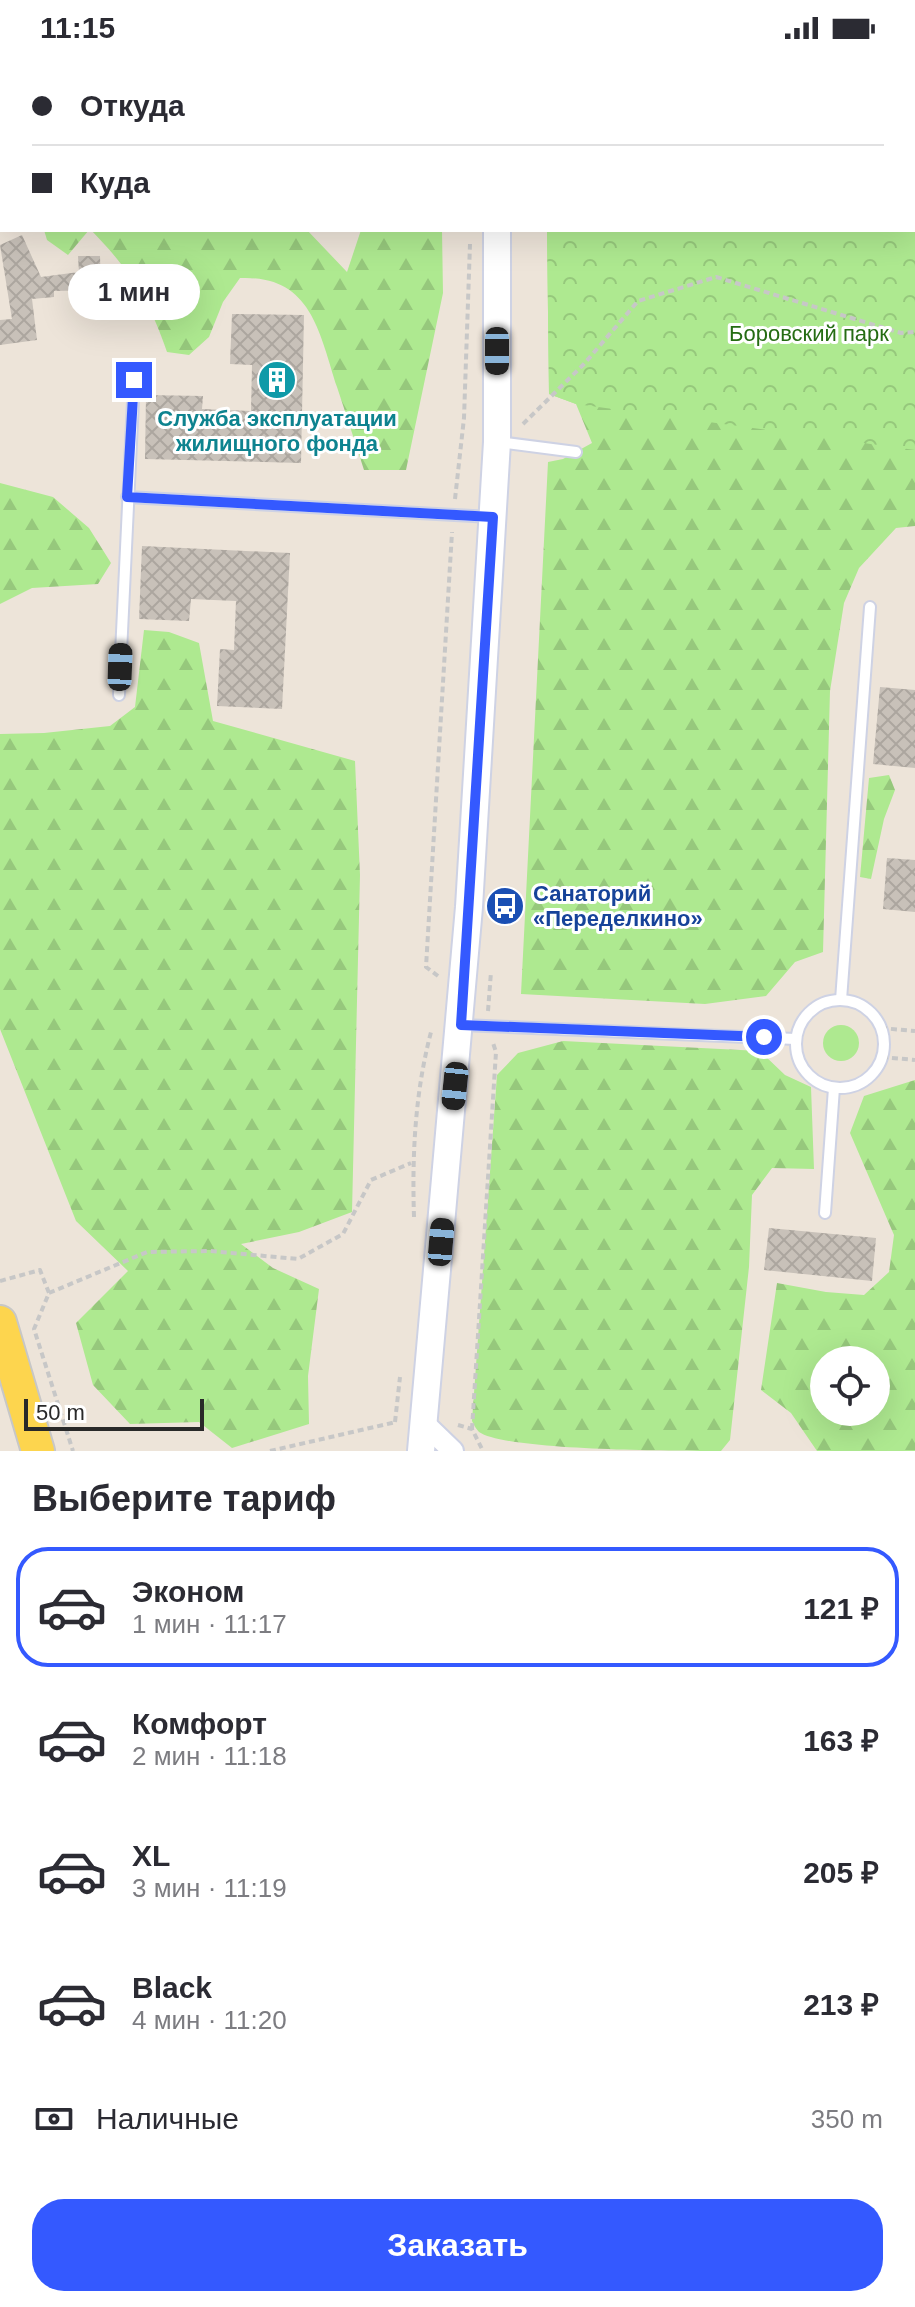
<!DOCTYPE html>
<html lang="ru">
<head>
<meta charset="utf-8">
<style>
  :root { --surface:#fff; --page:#f7f7f7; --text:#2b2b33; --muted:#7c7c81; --line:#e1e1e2; --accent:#3459ff }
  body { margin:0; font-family:Helvetica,sans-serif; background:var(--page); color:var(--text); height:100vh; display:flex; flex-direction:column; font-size:30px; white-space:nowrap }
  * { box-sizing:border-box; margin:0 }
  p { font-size:26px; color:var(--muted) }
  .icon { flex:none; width:44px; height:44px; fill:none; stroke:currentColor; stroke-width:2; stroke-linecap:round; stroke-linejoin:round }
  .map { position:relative; height:1395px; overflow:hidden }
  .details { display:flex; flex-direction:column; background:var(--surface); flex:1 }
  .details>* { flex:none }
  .top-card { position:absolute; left:0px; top:0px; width:916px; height:176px; box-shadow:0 8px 32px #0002; display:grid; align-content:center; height:176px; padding:0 32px; background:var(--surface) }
  .tools { position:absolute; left:810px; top:1290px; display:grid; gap:16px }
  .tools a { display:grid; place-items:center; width:80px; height:80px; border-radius:50%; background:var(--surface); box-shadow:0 8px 32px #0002; font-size:40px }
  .scale { position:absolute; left:24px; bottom:20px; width:180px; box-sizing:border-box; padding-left:8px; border:4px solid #292929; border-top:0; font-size:22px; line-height:28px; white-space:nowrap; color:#292929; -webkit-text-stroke:6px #fff; paint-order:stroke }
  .end { position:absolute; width:36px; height:36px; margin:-18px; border:10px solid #3459ff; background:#fff; box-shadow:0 0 0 4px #fff }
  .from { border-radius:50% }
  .bubble { position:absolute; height:56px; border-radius:28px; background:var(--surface); box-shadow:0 8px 32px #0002; font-size:26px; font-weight:600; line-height:56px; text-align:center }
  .car { position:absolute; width:24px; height:48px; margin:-24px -12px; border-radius:10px; box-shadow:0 0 6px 2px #0007; background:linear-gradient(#222 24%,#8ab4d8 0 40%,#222 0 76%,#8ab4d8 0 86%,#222 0) }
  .top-card b { display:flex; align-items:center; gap:28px; height:76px; font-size:30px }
  .top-card b+b { border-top:2px solid var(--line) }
  .top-card i { width:20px; height:20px; background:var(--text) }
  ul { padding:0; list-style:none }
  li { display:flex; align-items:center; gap:24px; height:120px; margin:0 16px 12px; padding:0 16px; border:4px solid transparent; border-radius:32px }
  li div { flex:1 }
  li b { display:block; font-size:30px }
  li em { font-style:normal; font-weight:600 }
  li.current { border-color:var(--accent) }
  li>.icon { width:72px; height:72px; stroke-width:1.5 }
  h2 { padding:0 32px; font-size:36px; line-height:96px }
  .pay { display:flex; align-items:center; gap:20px; height:88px; padding:0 32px; font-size:30px }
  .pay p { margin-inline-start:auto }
  .cta { display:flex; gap:16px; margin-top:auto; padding:16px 32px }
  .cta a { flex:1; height:92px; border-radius:32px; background:var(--accent); color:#fff; font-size:32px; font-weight:600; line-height:92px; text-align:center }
  .status { display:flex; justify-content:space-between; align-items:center; height:56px; padding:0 40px; background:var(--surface); direction:ltr }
  .status svg { height:22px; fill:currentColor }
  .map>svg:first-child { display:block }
</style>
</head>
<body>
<div class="status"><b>11:15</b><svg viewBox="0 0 49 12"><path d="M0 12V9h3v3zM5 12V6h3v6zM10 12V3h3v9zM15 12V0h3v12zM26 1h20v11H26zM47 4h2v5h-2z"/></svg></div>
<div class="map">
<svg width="915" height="1395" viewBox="0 0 915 1395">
  <defs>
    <pattern id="forest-firs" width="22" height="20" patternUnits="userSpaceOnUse" patternTransform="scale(2)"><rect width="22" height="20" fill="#aee990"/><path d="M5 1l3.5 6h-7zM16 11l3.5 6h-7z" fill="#96c87c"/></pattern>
    <pattern id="park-crowns" width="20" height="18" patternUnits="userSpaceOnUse" patternTransform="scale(2)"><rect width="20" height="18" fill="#aee990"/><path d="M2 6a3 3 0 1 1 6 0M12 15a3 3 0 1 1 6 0" fill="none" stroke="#96c87c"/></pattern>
    <pattern id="building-cross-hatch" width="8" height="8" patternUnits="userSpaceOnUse" patternTransform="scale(2)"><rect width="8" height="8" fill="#c8c1b9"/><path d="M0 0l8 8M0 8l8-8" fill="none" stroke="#aca69f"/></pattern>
  </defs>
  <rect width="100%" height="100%" fill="#ede4d9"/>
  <!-- grass -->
  <circle fill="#aee990" cx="841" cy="987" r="18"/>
  <!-- forest -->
  <g fill="url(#forest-firs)" fill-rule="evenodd">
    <polygon points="0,0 290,0 291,2 2,2 2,112"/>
    <polygon points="543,0 915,0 915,470 896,472 859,512 844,547 830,635 823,896 795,906 766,940 705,948 521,938 548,406 563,403 592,387 576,348 549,338 547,174 914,174 914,2"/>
    <polygon points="44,174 89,174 68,199 47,184"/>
    <path d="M 91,174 L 307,174 L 347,216 L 361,174 L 442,174 L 443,237 L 406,414 L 364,414 C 355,386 346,358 337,331 C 319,275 311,219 240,222 L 223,246 L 209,281 L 189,299 L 167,296 C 150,245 129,213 91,174 Z"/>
    <polygon points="0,427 53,441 89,472 111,507 98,528 32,532 0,548"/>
    <polygon points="144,574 169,576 199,587 213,665 355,705 360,819 352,1156 299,1176 241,1188 273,1212 319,1233 308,1320 309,1368 232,1392 199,1366 130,1368 93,1329 76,1267 128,1215 76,1165 0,973 0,678 44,677 110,670 135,651"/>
    <polygon points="889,719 895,734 884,763 871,823 860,821 869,722"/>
    <path d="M 563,985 L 760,995 L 785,1019 L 811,1031 L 814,1113 L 772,1112 L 752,1139 L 749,1211 L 730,1384 L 721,1395 C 680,1395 506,1395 479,1376 C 476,1373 474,1369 472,1365 L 497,1019 L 518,997 Z"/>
    <path d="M 915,1024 L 915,1395 L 817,1395 L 791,1357 L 761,1334 L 777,1227 L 826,1236 L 864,1239 L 889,1216 L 894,1179 L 850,1077 L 864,1040 ZM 824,1304 L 876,1304 L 876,1356 L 824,1356 Z"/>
  </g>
  <!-- park -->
  <polygon fill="url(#park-crowns)" points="543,0 915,0 915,394 576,348 549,338 547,174 914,174 914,2"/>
  <!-- building -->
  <g fill="url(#building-cross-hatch)">
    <polygon points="22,179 41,221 79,216 78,200 100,200 101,234 54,235 54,241 32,243 37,284 0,289 0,264 12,263 0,189"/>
    <polygon points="232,258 304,259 301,407 145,403 146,339 203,340 202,353 251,355 252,309 230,308"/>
    <polygon points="142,490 290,497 282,653 217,650 220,593 234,594 236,545 191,543 189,565 139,563"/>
    <polygon points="880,631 915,634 915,712 873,708"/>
    <polygon points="887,802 915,804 915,856 883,853"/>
    <polygon points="769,1172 876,1182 872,1225 764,1214"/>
  </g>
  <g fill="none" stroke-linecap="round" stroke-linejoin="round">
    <defs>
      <g id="service">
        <polyline points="499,386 576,396"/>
        <polyline points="127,441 491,461"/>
        <polyline points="119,639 134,324"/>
        <circle cx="840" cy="988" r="44"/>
        <polyline points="841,944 870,551"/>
        <polyline points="462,969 795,983"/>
        <polyline points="825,1157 834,1032"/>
      </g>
      <polyline id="minor" points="425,1368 453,1395"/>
      <g id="tertiary">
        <polyline points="497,0 497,2"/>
        <polyline points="421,1395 469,851 497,386 497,174"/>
      </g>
      <polyline id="primary" points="0,1266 38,1395"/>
    </defs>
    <!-- service casing -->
    <use href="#service" stroke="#ced2e4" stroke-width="14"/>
    <!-- minor casing -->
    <use href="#minor" stroke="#ced2e4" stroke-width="24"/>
    <!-- tertiary casing -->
    <use href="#tertiary" stroke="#ced2e4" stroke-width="30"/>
    <!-- primary casing -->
    <use href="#primary" stroke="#c7c7c7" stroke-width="36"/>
    <!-- path -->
    <g stroke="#c7c7c7" stroke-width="4" stroke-dasharray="6 4" stroke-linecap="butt">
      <polyline points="523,368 584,308 638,245 716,221 901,277 915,276"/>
      <polyline points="455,443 464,362 470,188"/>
      <polyline points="438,920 426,911 452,476"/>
      <polyline points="488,955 491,916"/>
      <polyline points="881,972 915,975"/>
      <polyline points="882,1001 915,1004"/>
      <path d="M 414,1161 C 412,1098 415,1037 431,976"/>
      <polyline points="0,1225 40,1214 49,1237 34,1273 73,1395"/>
      <polyline points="49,1237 147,1196 210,1195 298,1203 343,1178 371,1124 411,1107"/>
      <polyline points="395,1366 400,1321"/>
      <polyline points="458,1369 472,1373 483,1395"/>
      <polyline points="472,1373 496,996 493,987"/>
      <polyline points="270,1395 396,1366"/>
    </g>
    <!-- service -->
    <use href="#service" stroke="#fff" stroke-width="10"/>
    <!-- minor -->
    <use href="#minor" stroke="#fff" stroke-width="20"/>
    <!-- tertiary -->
    <use href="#tertiary" stroke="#fff" stroke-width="26"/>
    <!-- primary -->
    <use href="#primary" stroke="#fdd54e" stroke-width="32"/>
  </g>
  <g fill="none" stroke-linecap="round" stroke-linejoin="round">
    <!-- route -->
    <polyline stroke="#3459ff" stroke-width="10" points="134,324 127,441 493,461 461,969 764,981"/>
  </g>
  <!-- icons -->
  <defs>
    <symbol id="building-disc" viewBox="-11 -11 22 22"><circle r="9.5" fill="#0f9aa8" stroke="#fff"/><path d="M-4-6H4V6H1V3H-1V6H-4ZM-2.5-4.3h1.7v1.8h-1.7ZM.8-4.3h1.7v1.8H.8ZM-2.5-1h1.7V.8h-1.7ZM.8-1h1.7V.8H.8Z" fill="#fff"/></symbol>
    <symbol id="bus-disc" viewBox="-11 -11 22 22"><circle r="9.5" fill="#1a4fb4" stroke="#fff"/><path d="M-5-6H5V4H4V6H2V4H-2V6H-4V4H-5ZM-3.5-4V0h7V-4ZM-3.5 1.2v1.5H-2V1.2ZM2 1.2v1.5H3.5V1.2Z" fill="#fff"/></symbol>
  </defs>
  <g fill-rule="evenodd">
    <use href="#building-disc" x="255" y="302" width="44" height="44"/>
    <use href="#bus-disc" x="483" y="828" width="44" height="44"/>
  </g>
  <g text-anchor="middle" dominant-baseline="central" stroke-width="6" stroke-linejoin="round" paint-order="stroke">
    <!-- park labels -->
    <g font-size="22" fill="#256c13" stroke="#fff">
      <text x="809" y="277">Боровский парк</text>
    </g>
    <!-- culture labels -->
    <g font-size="22" font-weight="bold" fill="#0d838f" stroke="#fff">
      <text x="277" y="362">Служба эксплуатации<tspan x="277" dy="25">жилищного фонда</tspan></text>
    </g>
    <!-- transit labels -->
    <g font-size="22" font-weight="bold" fill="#164399" stroke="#fff" text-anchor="start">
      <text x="533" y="837">Санаторий<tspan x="533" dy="25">«Переделкино»</tspan></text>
    </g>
  </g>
</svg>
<div class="tools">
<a><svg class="icon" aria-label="locate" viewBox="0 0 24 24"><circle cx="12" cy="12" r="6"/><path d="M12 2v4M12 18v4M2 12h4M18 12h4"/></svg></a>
</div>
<div class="scale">50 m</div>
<i class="end from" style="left:764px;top:981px"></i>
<i class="end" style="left:134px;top:324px"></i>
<div class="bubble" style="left:68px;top:208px;width:132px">1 мин</div>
<i class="car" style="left:497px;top:295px;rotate:180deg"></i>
<i class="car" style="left:120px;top:611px;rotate:2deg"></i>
<i class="car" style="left:455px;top:1030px;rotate:186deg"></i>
<i class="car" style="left:441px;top:1186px;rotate:5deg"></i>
<div class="top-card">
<b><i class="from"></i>Откуда</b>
<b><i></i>Куда</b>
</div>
</div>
<section class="details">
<h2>Выберите тариф</h2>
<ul>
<li class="current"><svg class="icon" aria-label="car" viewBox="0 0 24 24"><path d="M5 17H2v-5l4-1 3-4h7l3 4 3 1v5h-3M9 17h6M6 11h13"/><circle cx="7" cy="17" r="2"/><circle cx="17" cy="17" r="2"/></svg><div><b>Эконом</b><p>1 мин · 11:17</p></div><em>121 ₽</em></li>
<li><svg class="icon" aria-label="car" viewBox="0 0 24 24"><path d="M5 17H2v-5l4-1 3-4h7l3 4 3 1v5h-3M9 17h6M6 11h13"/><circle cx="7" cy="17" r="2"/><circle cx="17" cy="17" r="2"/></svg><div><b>Комфорт</b><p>2 мин · 11:18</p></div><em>163 ₽</em></li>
<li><svg class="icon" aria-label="car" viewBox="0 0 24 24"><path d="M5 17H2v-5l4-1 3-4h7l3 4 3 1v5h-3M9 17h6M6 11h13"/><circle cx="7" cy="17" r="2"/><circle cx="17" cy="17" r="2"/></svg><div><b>XL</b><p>3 мин · 11:19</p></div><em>205 ₽</em></li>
<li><svg class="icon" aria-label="car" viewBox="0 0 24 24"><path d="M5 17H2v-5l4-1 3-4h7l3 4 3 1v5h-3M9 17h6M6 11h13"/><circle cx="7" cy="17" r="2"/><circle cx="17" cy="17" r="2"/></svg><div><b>Black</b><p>4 мин · 11:20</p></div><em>213 ₽</em></li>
</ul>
<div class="pay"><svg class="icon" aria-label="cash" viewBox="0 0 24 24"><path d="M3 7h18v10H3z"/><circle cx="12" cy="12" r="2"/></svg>Наличные<p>350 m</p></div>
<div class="cta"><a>Заказать</a></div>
</section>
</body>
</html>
